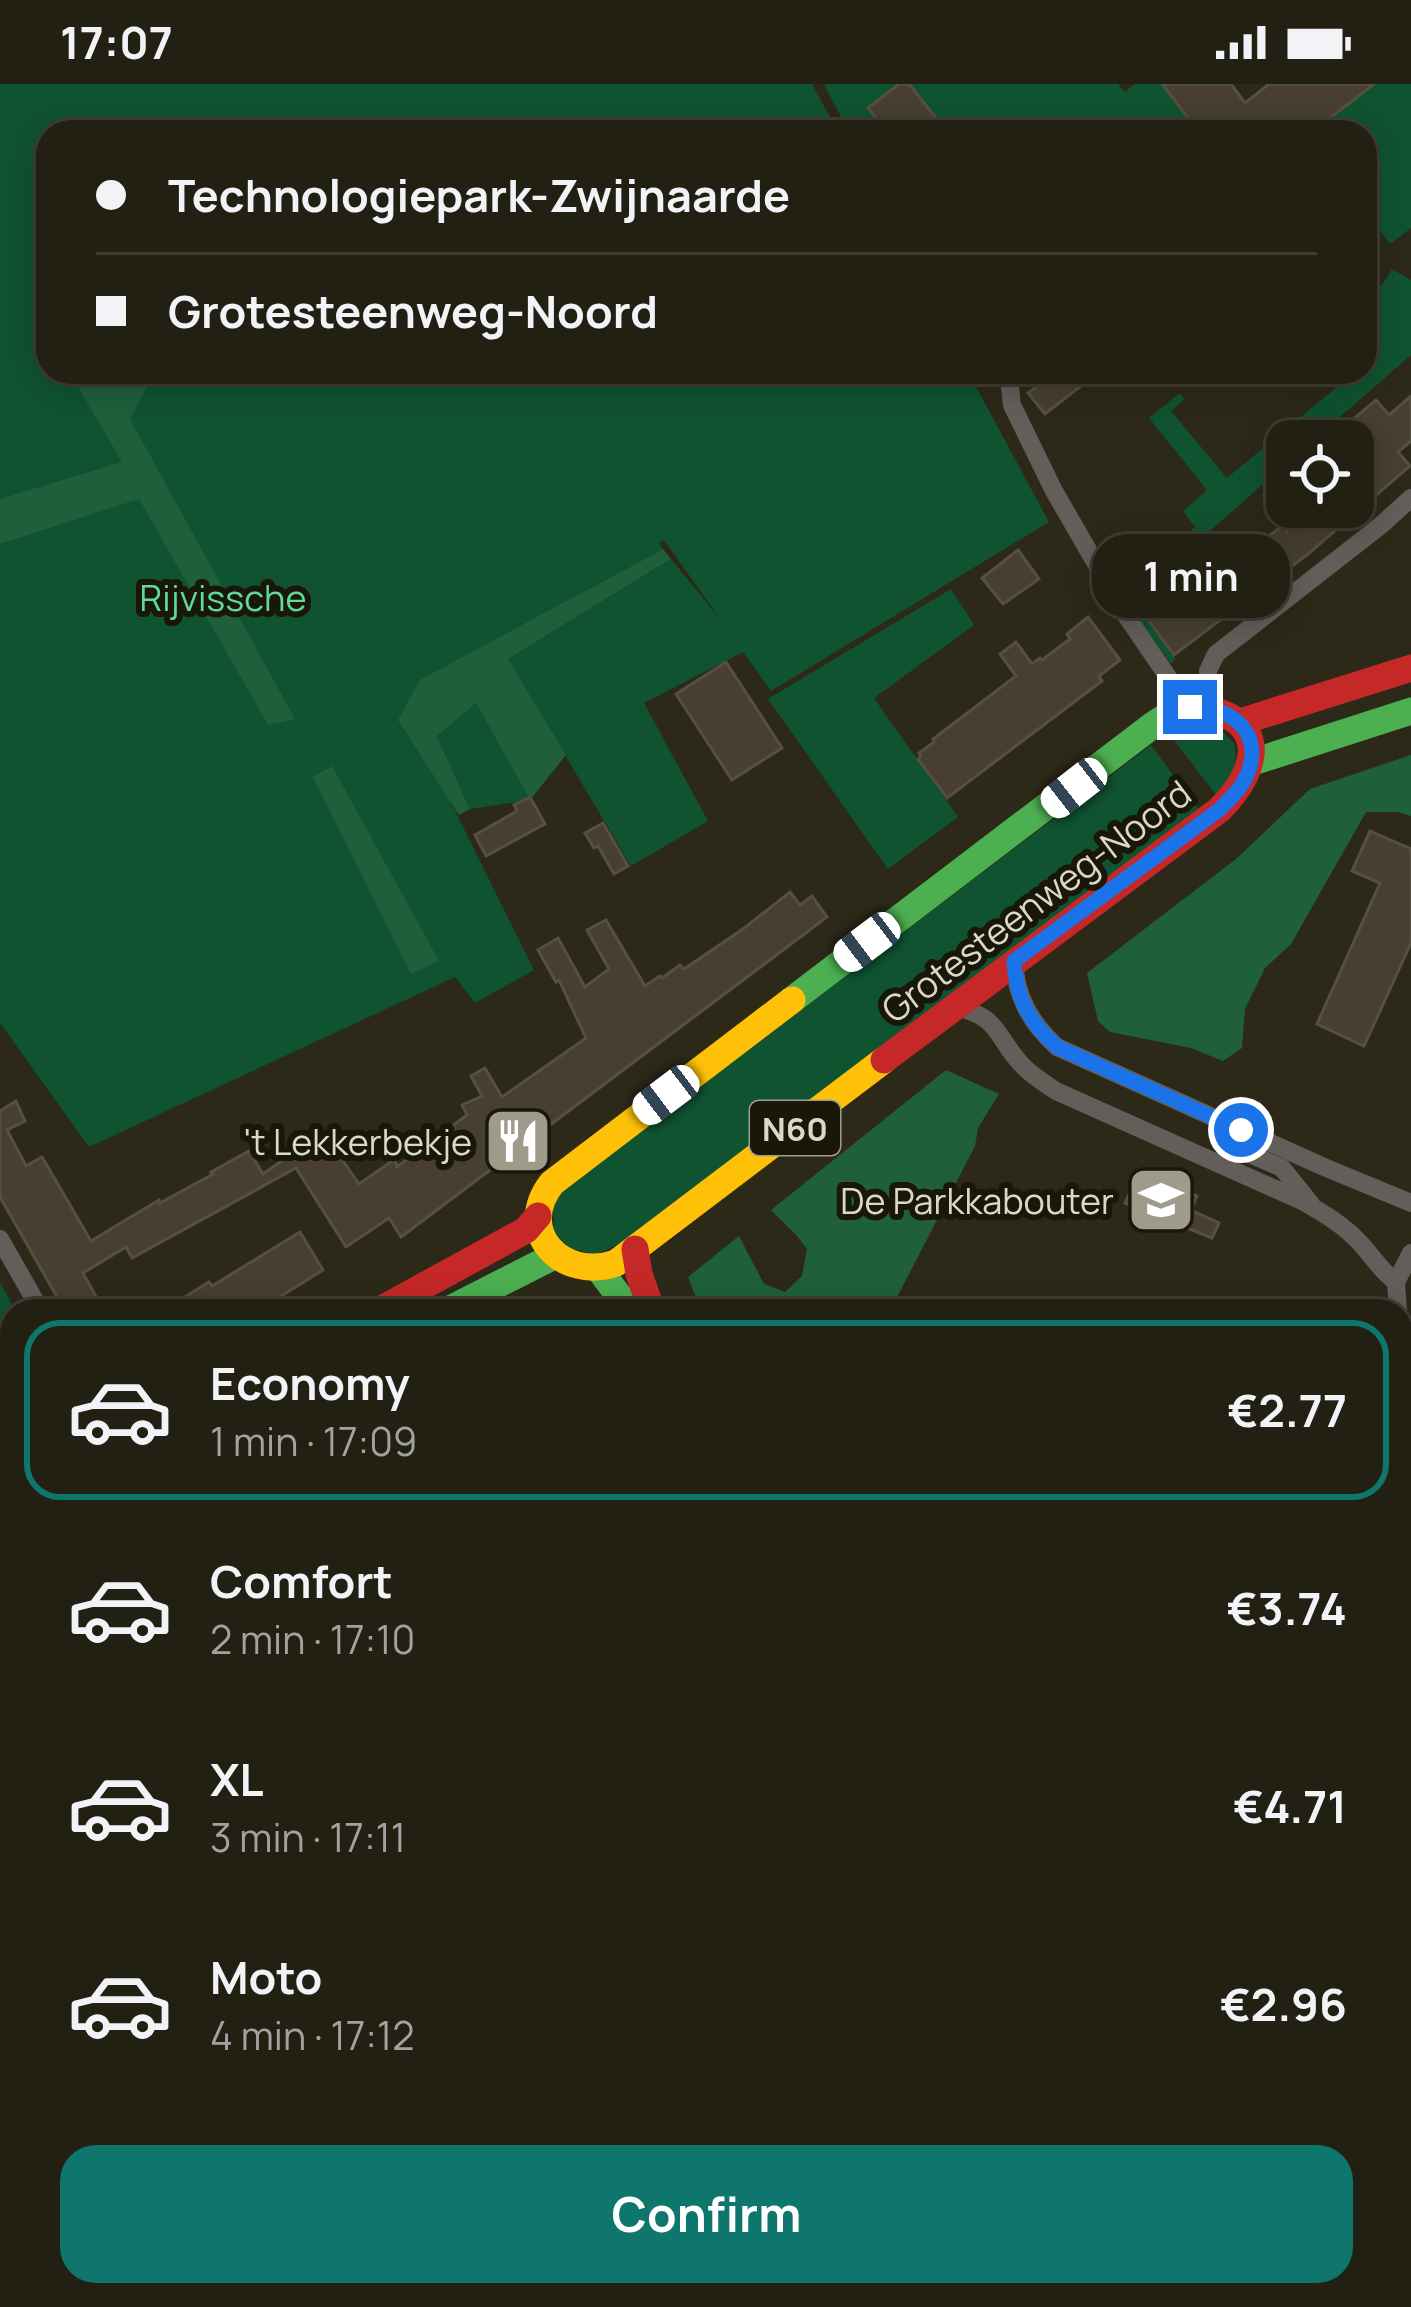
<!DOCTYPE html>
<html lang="en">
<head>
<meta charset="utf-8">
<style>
  :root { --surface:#221f13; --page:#2a271c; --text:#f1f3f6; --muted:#a2a2a0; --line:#3f3d33; --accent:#0f766e }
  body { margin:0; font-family:Manrope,sans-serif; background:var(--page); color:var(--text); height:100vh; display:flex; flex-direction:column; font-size:45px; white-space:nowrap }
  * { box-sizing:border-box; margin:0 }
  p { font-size:39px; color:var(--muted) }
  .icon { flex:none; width:66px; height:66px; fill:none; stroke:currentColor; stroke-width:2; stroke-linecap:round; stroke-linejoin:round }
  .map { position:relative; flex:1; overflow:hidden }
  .details { position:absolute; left:0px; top:1215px; width:1413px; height:1008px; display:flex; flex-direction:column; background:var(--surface); border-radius:36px 36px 0 0; box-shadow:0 6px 30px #0003,0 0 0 3px var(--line) }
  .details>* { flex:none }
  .top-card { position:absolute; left:36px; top:36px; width:1341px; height:264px; border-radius:36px; box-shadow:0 6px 30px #0003,0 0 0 3px var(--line); display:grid; align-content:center; height:264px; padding:0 60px; background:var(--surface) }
  .buttons { position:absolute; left:1266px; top:336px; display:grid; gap:24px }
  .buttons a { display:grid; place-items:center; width:108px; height:108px; border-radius:24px; background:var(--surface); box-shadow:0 6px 30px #0003,0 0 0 3px var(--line); font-size:60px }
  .end { position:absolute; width:54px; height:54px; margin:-27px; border:15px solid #1a73e8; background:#fff; box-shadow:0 0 0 6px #fff }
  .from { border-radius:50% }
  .bubble { position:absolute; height:84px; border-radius:36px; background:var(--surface); box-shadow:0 6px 30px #0003,0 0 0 3px var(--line); font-size:39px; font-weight:700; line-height:84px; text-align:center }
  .car { position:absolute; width:36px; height:72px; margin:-36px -18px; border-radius:15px; box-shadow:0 0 9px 3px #0007; background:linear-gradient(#fff 24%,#345 0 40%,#fff 0 76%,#345 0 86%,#fff 0) }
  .top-card b { display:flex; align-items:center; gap:42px; height:114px; font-size:45px }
  .top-card b+b { border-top:3px solid var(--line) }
  .top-card i { width:30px; height:30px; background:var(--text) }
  ul { padding:21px 0 0; list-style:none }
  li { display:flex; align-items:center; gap:36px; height:180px; margin:0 24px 18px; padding:0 36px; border:6px solid transparent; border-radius:36px }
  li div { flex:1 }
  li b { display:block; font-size:45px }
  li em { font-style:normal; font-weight:700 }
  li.selected { border-color:var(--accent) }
  li>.icon { width:108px; height:108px; stroke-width:1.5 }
  .cta { display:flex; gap:24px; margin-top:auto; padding:24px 60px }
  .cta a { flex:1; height:138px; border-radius:36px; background:var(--accent); color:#fff; font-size:48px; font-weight:700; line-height:138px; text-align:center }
  .status { display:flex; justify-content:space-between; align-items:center; height:84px; padding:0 60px; background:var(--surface); direction:ltr }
  .status svg { height:33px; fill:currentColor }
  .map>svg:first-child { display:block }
</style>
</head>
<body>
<div class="status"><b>17:07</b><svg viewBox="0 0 49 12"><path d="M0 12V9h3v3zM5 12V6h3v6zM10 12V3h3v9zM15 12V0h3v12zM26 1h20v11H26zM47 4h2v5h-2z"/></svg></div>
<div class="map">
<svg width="1411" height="2223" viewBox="0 0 1411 2223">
  <rect width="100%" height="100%" fill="#2d2919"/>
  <!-- green -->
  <g fill="#105331">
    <polygon points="0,0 812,0 838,48 48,48 48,288 968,288 1049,438 771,607 743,568 644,619 708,737 631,782 508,575 671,475 721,536 664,456 659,459 663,465 587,506 409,634 534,886 475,919 455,893 89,1063 0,939"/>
    <polygon points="824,0 899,0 887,48 849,48"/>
    <polygon points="909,0 1118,0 1125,8 1135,0 1161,0 1198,48 947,48"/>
    <polygon points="1374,0 1411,0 1411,144 1390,160 1377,143 1371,147 1365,141 1365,48 1313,48"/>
    <polygon points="1392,185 1411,196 1411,271 1312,357 1287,357 1287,379 1135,513 1137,524 1175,574 1171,580 1136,533 1122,508 1195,443 1183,427 1207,406 1149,334 1180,309 1185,315 1171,327 1227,394 1355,288 1365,288 1365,197 1381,202"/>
    <polygon points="951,505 974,541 874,614 958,733 888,785 768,615"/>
    <polygon points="476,618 530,716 470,725 437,652"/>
    <polygon points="1190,636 1218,643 1235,660 1236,684 1216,711 1168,648"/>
    <polygon points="1151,661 1199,726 622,1158 596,1171 569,1164 554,1148 553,1120 559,1109"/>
    <polygon points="0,1199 16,1227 12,1227 12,1393 0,1399"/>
    <polygon points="1401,1418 1411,1422 1411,1600 1401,1622"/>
    <polygon points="12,1496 12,2211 463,2211 444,2223 0,2223 0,1502"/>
  </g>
  <!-- forest -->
  <g fill="#1f5f3c">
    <polygon points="69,288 155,288 130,335 295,635 268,641 139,415 0,460 0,415 122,378"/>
    <polygon points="663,465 671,475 508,575 566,671 530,716 476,619 437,652 470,725 459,731 398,636 420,596"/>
    <polygon points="1411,671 1411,732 1398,728 1366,728 1291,860 1265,884 1245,925 1242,964 1223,977 1191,964 1110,948 1098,937 1087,889 1236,775 1310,705"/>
    <polygon points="332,682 439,877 411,890 313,693"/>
    <polygon points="946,986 999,1010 978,1044 975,1062 890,1227 701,1227 688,1193 739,1152 764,1200 785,1208 802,1192 807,1165 797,1152 771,1126"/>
    <polygon points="12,1496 12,1789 0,1797 0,1502"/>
    <polygon points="0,1926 9,1940 0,2036 12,2033 12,2211 201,2211 208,2223 0,2223"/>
  </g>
  <!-- building -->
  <g fill="#483f31" stroke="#554f44" stroke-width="3">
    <polygon points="899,0 909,0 947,48 887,48 868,24"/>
    <polygon points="1162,0 1231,0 1245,19 1269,0 1374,0 1312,48 1199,48"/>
    <polygon points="1038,288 1099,288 1045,330 1028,309 1045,296"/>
    <polygon points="1411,312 1411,357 1398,368 1410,382 1308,470 1174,571 1139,524 1205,467 1222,487 1285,440 1264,412 1276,403 1287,417 1287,447 1314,423 1353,423 1353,357 1327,357 1376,316 1389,331"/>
    <polygon points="1018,466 1039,495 1003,520 982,494"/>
    <polygon points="1088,533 1120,576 1099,592 1102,597 947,714 918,675 921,672 919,669 934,658 933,655 1016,592 1000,570 1016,558 1032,580 1040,574 1042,576 1070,555 1067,550"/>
    <polygon points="726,578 782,664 732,696 676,610"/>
    <polygon points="530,713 545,740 486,772 475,751 517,727 514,721"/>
    <polygon points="603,739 628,782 614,790 598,762 594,764 585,749"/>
    <polygon points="1370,747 1411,765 1411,859 1364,962 1317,940 1380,799 1352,787"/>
    <polygon points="790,808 800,821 812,812 827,833 401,1153 389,1134 346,1163 296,1084 132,1174 126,1163 83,1189 104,1227 65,1227 0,1113 0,1027 16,1017 25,1037 7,1046 26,1082 42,1073 91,1157 159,1116 160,1119 213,1090 211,1088 249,1067 263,1090 323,1048 359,1100 395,1075 397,1083 467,1031 462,1021 482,1012 471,992 485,984 502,1013 586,954 559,896 556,898 538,866 558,854 585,903 609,885 587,846 606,836 645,902 660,892 662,894 680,881 684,885 743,845"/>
    <polygon points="1140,1087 1197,1112 1191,1126 1219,1139 1212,1154 1125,1119"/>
    <polygon points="300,1148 323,1186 257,1227 162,1227 209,1198 212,1202"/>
  </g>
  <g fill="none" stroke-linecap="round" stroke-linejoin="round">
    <!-- street -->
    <g stroke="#635e5a" stroke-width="18">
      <polyline points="1014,288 1010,304 1012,321 1054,407 1125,530 1168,593"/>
      <polyline points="1209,623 1208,587 1216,570 1380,442 1411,414"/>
      <path d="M 1014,877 C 1016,913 1030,938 1057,963 L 1324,1083 L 1411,1119"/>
      <path d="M 954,923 C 1001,931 996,956 1025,984 C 1034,993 1046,1000 1056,1007 L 1302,1117 C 1323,1129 1344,1141 1361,1160 C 1373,1173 1381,1187 1396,1198"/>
      <polyline points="1219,1042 1243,1067 1282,1084 1311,1120"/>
      <polyline points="0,1155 41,1227"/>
      <polyline points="1398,1227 1396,1198 1411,1169"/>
      <polyline points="1401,1236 1411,1251"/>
      <polyline points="1401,2137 1411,2129"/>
      <polyline points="469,2223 488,2211"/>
    </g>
    <!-- fast -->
    <g stroke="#4caf50" stroke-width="27">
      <polyline points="1250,679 1411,627"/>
      <polyline points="792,916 1153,641 1175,627 1190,623"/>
      <polyline points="599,1185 630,1227"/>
      <polyline points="446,1227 554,1172"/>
      <polyline points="0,1430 12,1423"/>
      <polyline points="0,1474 12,1468"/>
      <polyline points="1294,2211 1303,2223"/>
    </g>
    <!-- slow -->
    <g stroke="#ffc107" stroke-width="27">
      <path d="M 792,916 L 552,1099 C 514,1147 562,1198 616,1179 L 884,976"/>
      <polyline points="595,2211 604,2223"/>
    </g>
    <!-- jam -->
    <g stroke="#c62828" stroke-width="27">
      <polyline points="1240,638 1411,584"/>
      <path d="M 884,976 L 1219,726 C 1266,680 1266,628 1190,623"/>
      <polyline points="635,1165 639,1190 652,1227"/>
      <polyline points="378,1227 526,1146 538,1132"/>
    </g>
  </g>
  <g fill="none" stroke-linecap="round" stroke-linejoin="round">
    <!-- route -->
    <path stroke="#1a73e8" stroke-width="15" d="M 1190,623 C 1234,622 1268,652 1244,697 C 1238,708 1228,717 1219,726 L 1014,877 C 1016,914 1029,938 1057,963 L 1241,1046"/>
  </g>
  <!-- icons -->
  <defs>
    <symbol id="restaurant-square" viewBox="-11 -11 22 22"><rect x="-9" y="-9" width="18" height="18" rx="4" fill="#9f9b8a" stroke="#19160a"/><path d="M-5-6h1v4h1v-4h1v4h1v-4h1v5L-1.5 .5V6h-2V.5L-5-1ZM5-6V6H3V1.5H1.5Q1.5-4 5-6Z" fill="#fff"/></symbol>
    <symbol id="school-square" viewBox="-11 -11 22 22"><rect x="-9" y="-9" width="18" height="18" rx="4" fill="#9f9b8a" stroke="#19160a"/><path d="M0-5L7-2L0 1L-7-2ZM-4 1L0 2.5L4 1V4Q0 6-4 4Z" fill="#fff"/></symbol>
  </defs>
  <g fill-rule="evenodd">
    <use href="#restaurant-square" x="480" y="1019" width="76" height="76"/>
    <use href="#school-square" x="1123" y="1078" width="76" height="76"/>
  </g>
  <g text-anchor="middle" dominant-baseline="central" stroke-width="12" stroke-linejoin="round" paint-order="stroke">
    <!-- shield labels -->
    <rect fill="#19160a" stroke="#a29e8e" stroke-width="3" x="750" y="1017" width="90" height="54" rx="9"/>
    <g font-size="33" font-weight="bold" fill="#dcd8c7">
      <text x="795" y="1044">N60</text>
    </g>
    <!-- park labels -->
    <g font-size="36" fill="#5ddb97" stroke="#19160a">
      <text x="223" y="513">Rijvissche</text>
    </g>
    <!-- street labels -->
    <g font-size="36" fill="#dcd8c7" stroke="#19160a">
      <text transform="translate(1036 817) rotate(-37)">Grotesteenweg-Noord</text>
    </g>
    <!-- poi labels -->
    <g font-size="36" fill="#dcd8c7" stroke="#19160a" text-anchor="end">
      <text x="472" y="1057">'t Lekkerbekje</text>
      <text x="1114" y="1116">De Parkkabouter</text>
    </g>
  </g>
</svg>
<div class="buttons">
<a><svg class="icon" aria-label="locate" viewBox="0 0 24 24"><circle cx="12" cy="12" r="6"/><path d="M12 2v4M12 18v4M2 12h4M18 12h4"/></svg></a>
</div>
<i class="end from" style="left:1241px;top:1046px"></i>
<i class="end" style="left:1190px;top:623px"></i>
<div class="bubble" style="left:1092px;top:450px;width:198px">1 min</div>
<i class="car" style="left:1074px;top:704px;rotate:232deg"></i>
<i class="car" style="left:867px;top:858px;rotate:233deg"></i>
<i class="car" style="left:666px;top:1011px;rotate:233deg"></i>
<div class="top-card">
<b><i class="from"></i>Technologiepark-Zwijnaarde</b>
<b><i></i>Grotesteenweg-Noord</b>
</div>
<section class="details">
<ul>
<li class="selected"><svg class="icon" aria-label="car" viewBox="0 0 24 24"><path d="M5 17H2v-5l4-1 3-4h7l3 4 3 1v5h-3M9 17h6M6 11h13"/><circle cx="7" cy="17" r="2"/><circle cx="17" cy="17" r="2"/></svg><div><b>Economy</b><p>1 min · 17:09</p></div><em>€2.77</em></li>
<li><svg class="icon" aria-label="car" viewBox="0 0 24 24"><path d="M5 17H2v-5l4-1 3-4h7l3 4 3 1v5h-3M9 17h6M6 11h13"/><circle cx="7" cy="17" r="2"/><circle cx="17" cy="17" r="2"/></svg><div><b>Comfort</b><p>2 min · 17:10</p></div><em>€3.74</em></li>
<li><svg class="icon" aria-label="car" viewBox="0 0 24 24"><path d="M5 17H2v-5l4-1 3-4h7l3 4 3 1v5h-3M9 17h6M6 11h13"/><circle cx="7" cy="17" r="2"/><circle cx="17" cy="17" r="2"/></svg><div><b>XL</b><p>3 min · 17:11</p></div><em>€4.71</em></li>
<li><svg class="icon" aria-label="car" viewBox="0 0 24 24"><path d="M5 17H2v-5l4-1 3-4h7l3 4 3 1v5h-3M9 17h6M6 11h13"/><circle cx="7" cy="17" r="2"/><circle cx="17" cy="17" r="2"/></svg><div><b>Moto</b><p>4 min · 17:12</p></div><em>€2.96</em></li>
</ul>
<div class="cta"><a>Confirm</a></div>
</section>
</div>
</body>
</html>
